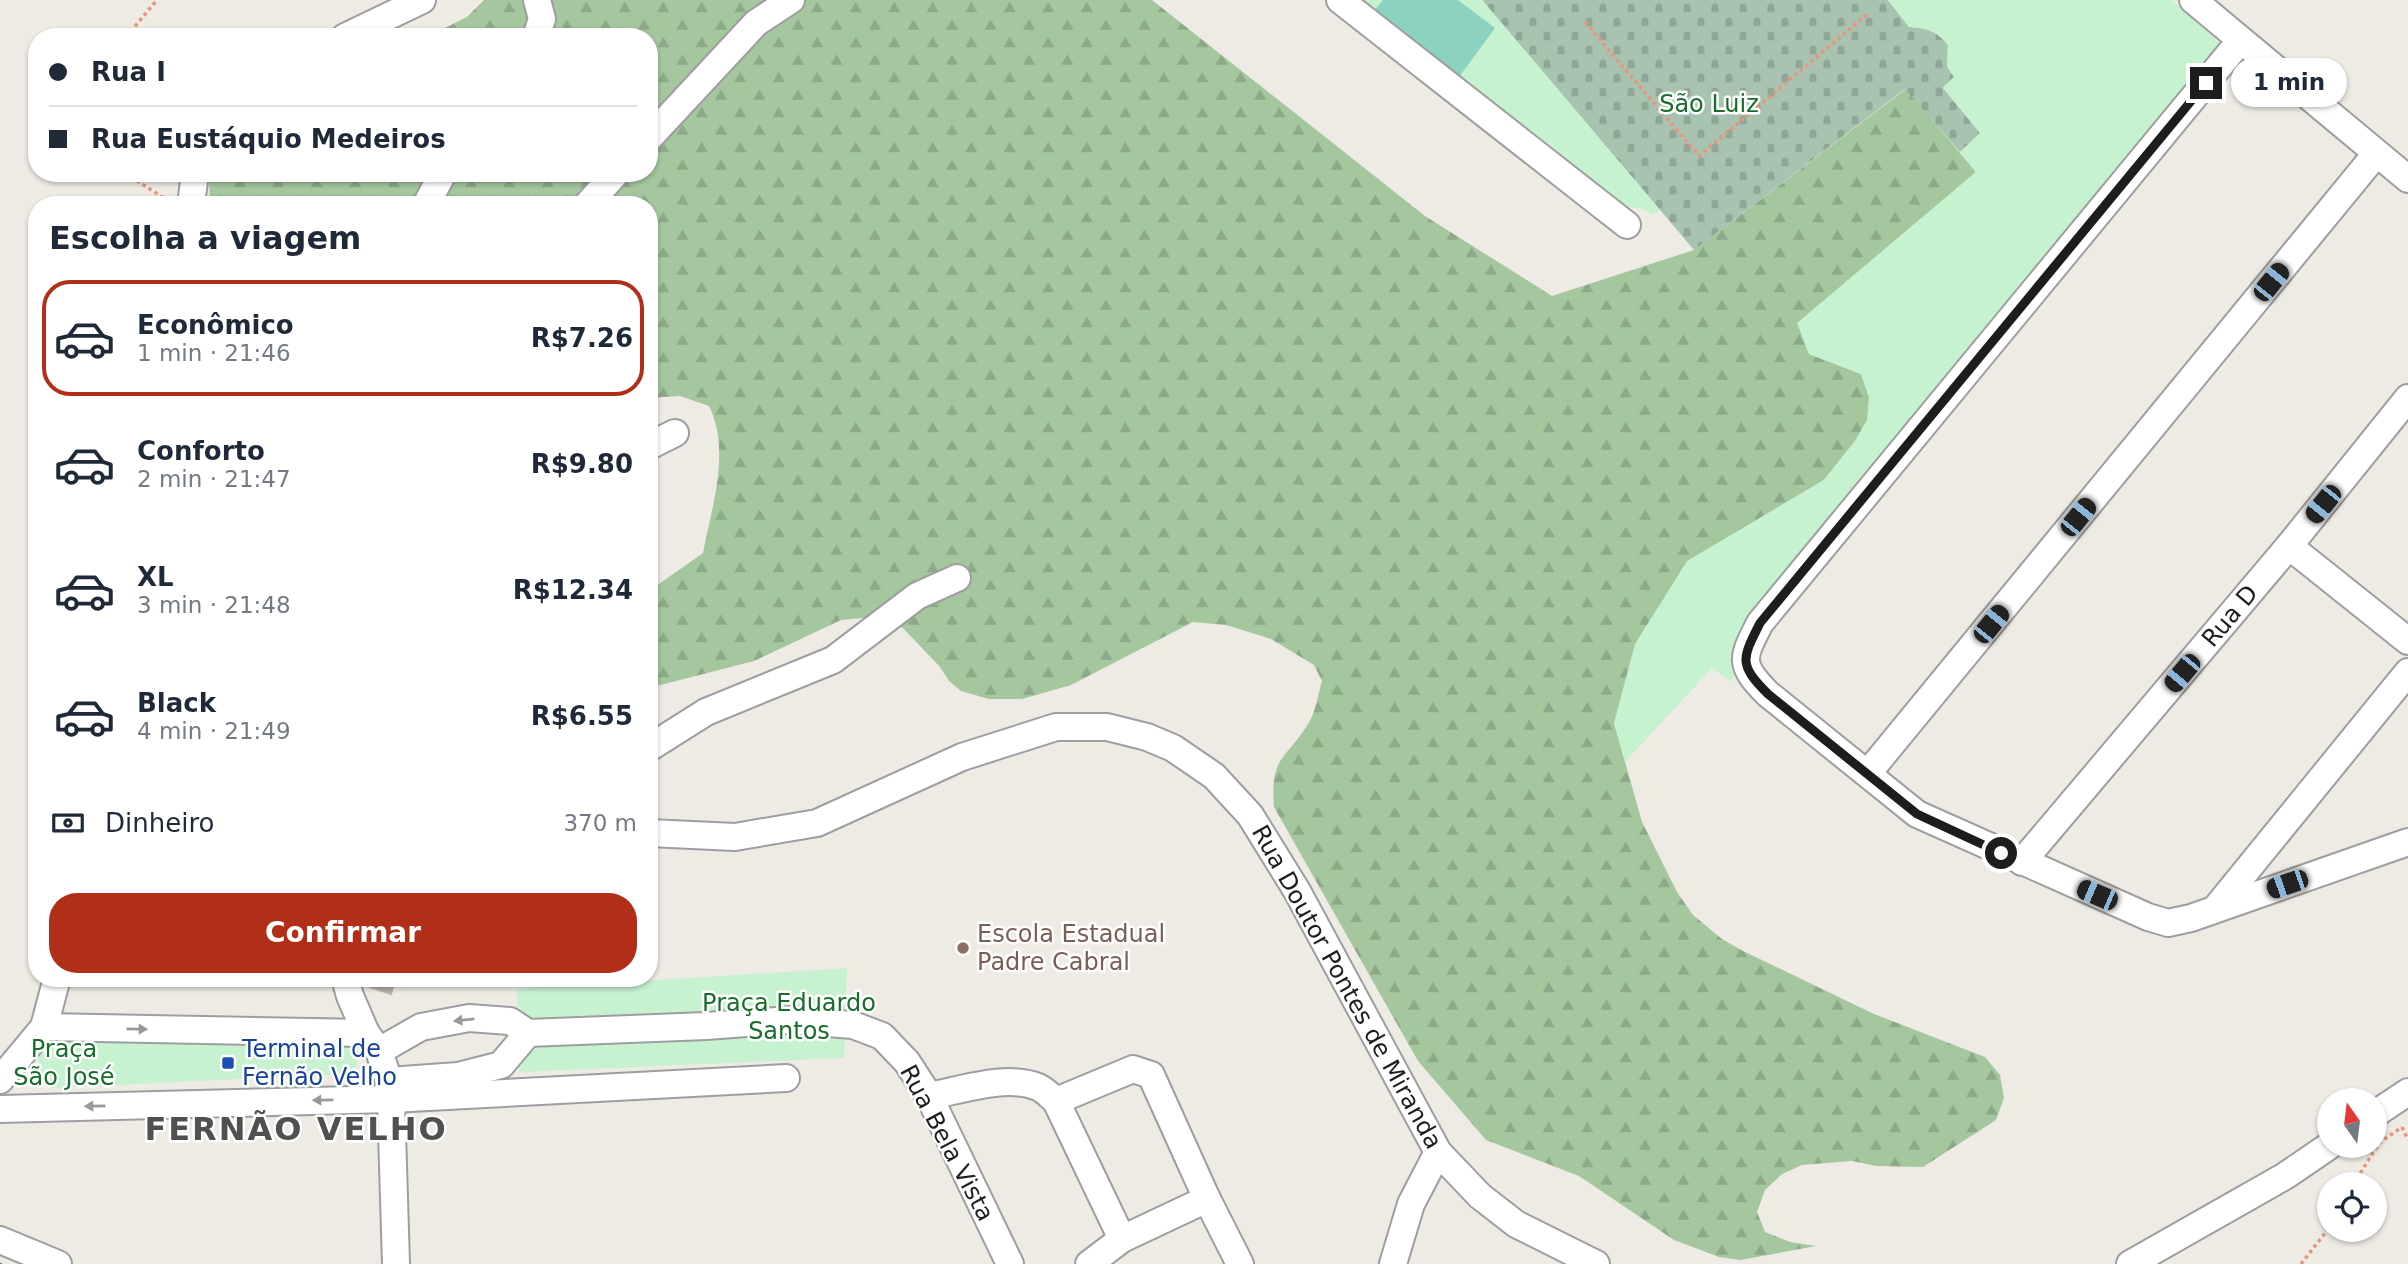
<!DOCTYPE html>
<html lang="pt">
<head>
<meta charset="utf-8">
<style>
  :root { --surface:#fff; --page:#f6f6f7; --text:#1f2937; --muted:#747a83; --line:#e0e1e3; --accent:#b12f19 }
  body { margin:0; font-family:"DejaVu Sans",sans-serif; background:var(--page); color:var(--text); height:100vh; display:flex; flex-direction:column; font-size:26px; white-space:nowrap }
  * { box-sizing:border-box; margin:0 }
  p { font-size:23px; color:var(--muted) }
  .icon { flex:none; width:38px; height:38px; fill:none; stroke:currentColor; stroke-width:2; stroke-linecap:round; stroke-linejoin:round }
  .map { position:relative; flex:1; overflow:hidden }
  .panel { position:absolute; left:28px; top:196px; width:630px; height:791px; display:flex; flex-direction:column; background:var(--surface); border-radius:28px; box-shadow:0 2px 5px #0004 }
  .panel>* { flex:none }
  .hud { position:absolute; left:28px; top:28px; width:630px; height:154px; border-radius:28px; box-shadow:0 2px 5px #0004; display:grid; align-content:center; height:154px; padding:0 21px; background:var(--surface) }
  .needle { width:46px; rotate:346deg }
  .fabs { position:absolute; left:2317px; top:1088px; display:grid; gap:14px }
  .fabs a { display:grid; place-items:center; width:70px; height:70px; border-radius:50%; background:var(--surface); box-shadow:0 2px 5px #0004; font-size:35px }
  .end { position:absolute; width:32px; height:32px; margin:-16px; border:9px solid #1d1d1d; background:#fff; box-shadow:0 0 0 4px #fff }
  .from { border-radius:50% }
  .bubble { position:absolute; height:49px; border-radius:24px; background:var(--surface); box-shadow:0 2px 5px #0004; font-size:23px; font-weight:700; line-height:49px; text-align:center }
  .car { position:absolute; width:21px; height:42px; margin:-21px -10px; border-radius:9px; box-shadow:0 0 5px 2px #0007; background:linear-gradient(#222 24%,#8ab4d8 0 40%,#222 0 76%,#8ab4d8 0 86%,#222 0) }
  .hud b { display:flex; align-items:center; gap:24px; height:66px; font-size:26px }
  .hud b+b { border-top:2px solid var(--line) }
  .hud i { width:18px; height:18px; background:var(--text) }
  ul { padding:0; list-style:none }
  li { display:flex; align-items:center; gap:21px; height:116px; margin:0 14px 10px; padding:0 7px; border:4px solid transparent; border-radius:28px }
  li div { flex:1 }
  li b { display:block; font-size:26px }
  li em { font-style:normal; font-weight:700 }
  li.active { border-color:var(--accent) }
  li>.icon { width:63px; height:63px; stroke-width:1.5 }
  h2 { padding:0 21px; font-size:32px; line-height:84px }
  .pay { display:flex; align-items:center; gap:18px; height:77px; padding:0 21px; font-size:26px }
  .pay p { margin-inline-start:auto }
  .cta { display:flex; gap:14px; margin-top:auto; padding:14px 21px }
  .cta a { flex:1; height:80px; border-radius:28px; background:var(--accent); color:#fff; font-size:28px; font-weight:700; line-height:80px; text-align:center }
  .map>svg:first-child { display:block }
</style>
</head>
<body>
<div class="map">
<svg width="2408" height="1264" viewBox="0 0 2408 1264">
  <defs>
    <pattern id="forest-firs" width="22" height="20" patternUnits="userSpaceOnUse" patternTransform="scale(1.75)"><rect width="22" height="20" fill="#a4c79e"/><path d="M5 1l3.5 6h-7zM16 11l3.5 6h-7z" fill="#8daa88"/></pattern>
    <pattern id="cemetery-stones" width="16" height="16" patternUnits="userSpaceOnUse" patternTransform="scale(1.75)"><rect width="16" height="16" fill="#a8c3b0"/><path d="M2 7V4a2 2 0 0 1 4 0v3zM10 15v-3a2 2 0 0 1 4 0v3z" fill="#90a797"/></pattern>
  </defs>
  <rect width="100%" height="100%" fill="#edebe4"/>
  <!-- forest -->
  <path fill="url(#forest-firs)" d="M 484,0 L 1152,0 L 1425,216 L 1552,296 L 1694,250 L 1906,89 L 1976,172 L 1798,323 L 1809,354 L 1861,374 L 1869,397 L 1868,420 L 1855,441 L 1824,480 L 1687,562 L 1614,723 L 1642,822 L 1677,892 L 1693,915 L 1722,939 L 1743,951 L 1874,1014 L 1985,1057 L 2000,1075 L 2004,1098 L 1996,1120 L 1923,1167 L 1876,1166 L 1852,1161 L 1802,1165 L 1782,1174 L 1765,1190 L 1757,1212 L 1765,1232 L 1790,1242 L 1816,1246 L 1741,1260 L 1719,1257 L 1674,1240 L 1579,1176 L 1486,1140 L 1418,1061 L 1274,807 C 1270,756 1285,761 1308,724 C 1316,712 1318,694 1322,681 L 1314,665 L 1271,639 L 1226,625 L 1193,622 L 1071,685 L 1022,699 L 989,699 L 961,691 L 949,681 L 940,667 L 899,624 L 884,616 L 841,620 L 754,661 L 649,688 L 649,591 L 703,553 C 712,506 731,451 709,406 L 680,396 L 649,398 L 649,205 L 210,205 L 209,178 L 214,173 L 649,173 L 649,37 L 427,37 L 467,17 Z"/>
  <!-- cemetery -->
  <path fill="url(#cemetery-stones)" d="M 1482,0 L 1888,0 L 1909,27 C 1927,28 1937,31 1948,45 L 1947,66 L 1954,77 L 1943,88 L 1980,133 L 1960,152 L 1905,89 L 1694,250 Z"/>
  <!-- park -->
  <g fill="#c6f2d0">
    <path d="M 1349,0 L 1482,0 L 1660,210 L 1653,215 C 1641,206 1632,206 1617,208 Z"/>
    <path d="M 1888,0 L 2172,0 L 2222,45 L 1744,636 C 1735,650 1728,658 1735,675 L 1731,682 L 1712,668 L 1625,762 L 1614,723 L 1635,644 L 1687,561 L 1824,480 L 1855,441 L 1867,420 L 1869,397 L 1861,374 L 1809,354 L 1797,323 L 1976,172 L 1960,152 L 1980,133 L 1943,87 L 1954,77 L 1947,66 L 1948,45 C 1937,31 1927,28 1909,27 Z"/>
    <polygon points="847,968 844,1058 519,1072 517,989"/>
    <polygon points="50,1038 348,1040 357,1050 357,1065 347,1074 53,1088 39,1075 38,1051"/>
  </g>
  <!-- pitch -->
  <polygon fill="#8bd2c1" points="1383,0 1458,0 1495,28 1459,77 1374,11"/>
  <!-- building -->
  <polygon fill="#b2ada7" stroke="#bcb4a8" stroke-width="2" points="373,978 396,978 391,994 370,987"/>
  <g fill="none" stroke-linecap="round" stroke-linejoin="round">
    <defs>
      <g id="minor">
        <polyline points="1340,0 1627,225"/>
        <polyline points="2193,0 2408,179"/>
        <polyline points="345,37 422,0"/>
        <polyline points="536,37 542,19 537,0"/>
        <path d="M 2240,41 L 1760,623 C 1742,658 1738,664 1768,694 L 1917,814 L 2148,917 L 2168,923 L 2191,918 L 2408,842"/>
        <polyline points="649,138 756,23 791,0"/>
        <polyline points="191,205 195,173"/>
        <polyline points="426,205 443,173"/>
        <polyline points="587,205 616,173"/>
        <polyline points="649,446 675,433"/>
        <polyline points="2289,546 2408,641"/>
        <polyline points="649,748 706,712 833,660 917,596 957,578"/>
        <polyline points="1868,773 2376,154"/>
        <polyline points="649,833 735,837 817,823 962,757 1056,727 1107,727 1147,737 1173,748 1214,776 1250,815 1297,891 1438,1152 1480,1196 1516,1224 1596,1264"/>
        <polyline points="2022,862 2289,546 2408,398"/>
        <polyline points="2216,908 2408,672"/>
        <polyline points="345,978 350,996 366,1033 379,1051 389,1081 391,1099 396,1264"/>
        <polyline points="44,1027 366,1033"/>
        <polyline points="379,1051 421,1027 469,1018 510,1021 528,1033 706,1026 789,1020 853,1025 882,1036 907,1062 929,1096 1010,1264"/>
        <polyline points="0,1080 44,1027 57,978"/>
        <polyline points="389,1081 458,1076 501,1065 528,1033"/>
        <path d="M 929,1096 C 962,1090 1006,1074 1038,1087 C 1045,1090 1050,1096 1056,1101 L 1122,1239"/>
        <polyline points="1056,1101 1133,1069 1151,1075 1207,1199 1240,1264"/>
        <polyline points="0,1109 391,1099 786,1078"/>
        <polyline points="2375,1114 2408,1092"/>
        <polyline points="0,1240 58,1264"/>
        <polyline points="1089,1264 1122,1239 1207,1199"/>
        <polyline points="1393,1264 1411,1204 1438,1152"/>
        <polyline points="2130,1264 2285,1176 2329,1146"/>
      </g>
    </defs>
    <!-- minor casing -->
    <use href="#minor" stroke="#9e9e9e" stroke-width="30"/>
    <!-- path -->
    <g stroke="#e8957a" stroke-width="3.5" stroke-dasharray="3.5 3.5" stroke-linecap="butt">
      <polyline points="1585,22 1699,156 1869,13"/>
      <polyline points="126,37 157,0"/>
      <polyline points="125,173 170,202"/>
      <polyline points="2402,1127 2408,1140"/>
      <polyline points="2353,1185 2379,1143 2402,1127"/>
      <polyline points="2301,1264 2329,1228"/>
    </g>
    <!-- minor -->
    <use href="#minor" stroke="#fff" stroke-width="26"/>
    <!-- tram -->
    <polyline stroke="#6b6b6b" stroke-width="2" points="0,1264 1,1264"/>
  </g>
  <!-- one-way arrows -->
  <defs><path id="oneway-solid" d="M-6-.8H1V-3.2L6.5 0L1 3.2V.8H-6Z" transform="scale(1.75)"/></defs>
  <g fill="#999">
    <use href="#oneway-solid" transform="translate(464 1020) rotate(174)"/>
    <use href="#oneway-solid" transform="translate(137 1029) rotate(1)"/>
    <use href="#oneway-solid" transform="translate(323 1100) rotate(179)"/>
    <use href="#oneway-solid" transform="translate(95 1106) rotate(179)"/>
  </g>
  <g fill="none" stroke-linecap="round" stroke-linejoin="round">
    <!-- route -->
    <path stroke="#1d1d1d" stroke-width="9" d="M 2001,853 L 1917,814 L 1768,694 C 1738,664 1742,659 1760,623 L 2206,83"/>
  </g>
  <!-- markers -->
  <circle fill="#8d6e63" stroke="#fff" stroke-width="2.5" cx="963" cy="948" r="7"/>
  <rect fill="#1a4fb4" stroke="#fff" stroke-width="2.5" x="221" y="1056" width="14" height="14" rx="3.5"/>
  <g text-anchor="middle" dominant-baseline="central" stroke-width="5" stroke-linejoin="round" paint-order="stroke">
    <!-- park labels -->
    <g font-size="24" fill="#196d2c" stroke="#fff">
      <text x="1709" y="104">São Luiz</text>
      <text x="789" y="1003">Praça Eduardo<tspan x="789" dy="28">Santos</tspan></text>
      <text x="64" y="1049">Praça<tspan x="64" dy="28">São José</tspan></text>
    </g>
    <!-- street labels -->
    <g font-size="24" fill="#1d1d1d" stroke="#fff">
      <text transform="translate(2230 616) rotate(-50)">Rua D</text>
      <text transform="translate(1347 987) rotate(61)">Rua Doutor Pontes de Miranda</text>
      <text transform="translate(947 1143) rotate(62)">Rua Bela Vista</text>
    </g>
    <!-- education labels -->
    <g font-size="24" fill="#785e54" stroke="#fff" text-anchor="start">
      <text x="977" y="934">Escola Estadual<tspan x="977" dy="28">Padre Cabral</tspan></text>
    </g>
    <!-- transit labels -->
    <g font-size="24" fill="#164399" stroke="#fff" text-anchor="start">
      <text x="242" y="1049">Terminal de<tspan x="242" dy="28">Fernão Velho</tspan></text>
    </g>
    <!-- district labels -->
    <g font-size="32" font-weight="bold" letter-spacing="2" fill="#505050" stroke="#fff">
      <text x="296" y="1129">FERNÃO VELHO</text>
    </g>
  </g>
</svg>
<div class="fabs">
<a><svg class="needle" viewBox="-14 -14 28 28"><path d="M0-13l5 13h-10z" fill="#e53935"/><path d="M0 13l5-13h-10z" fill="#747a83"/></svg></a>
<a><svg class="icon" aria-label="locate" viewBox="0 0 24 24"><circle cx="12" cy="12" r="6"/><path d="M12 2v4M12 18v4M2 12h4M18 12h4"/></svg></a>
</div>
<i class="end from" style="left:2001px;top:853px"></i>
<i class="end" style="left:2206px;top:83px"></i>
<div class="bubble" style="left:2231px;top:58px;width:116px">1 min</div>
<i class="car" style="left:2271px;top:282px;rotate:39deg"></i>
<i class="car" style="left:2323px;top:504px;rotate:219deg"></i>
<i class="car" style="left:2078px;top:517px;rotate:39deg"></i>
<i class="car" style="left:1991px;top:624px;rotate:39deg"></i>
<i class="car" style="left:2182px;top:673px;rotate:220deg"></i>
<i class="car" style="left:2287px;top:884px;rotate:251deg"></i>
<i class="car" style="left:2097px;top:895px;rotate:293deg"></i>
<div class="hud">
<b><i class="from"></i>Rua I</b>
<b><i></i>Rua Eustáquio Medeiros</b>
</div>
<section class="panel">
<h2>Escolha a viagem</h2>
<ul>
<li class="active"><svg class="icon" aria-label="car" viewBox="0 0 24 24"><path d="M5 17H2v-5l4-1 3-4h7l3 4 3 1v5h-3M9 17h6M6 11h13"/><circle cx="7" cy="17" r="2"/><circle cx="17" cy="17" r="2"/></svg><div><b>Econômico</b><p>1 min · 21:46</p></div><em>R$7.26</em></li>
<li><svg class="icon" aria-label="car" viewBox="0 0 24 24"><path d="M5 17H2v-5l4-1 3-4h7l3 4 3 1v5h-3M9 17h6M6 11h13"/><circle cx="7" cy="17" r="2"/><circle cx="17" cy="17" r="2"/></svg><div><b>Conforto</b><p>2 min · 21:47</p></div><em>R$9.80</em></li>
<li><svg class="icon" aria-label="car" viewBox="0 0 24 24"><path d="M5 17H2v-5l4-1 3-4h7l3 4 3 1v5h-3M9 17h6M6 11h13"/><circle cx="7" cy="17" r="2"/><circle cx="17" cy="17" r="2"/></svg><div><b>XL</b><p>3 min · 21:48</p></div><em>R$12.34</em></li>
<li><svg class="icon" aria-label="car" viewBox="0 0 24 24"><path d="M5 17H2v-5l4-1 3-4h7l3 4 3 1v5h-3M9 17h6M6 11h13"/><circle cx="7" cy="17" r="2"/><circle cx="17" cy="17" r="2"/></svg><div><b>Black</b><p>4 min · 21:49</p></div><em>R$6.55</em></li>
</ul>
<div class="pay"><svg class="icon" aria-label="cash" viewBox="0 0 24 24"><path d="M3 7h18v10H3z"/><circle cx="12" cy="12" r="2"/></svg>Dinheiro<p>370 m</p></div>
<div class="cta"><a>Confirmar</a></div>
</section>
</div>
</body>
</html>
